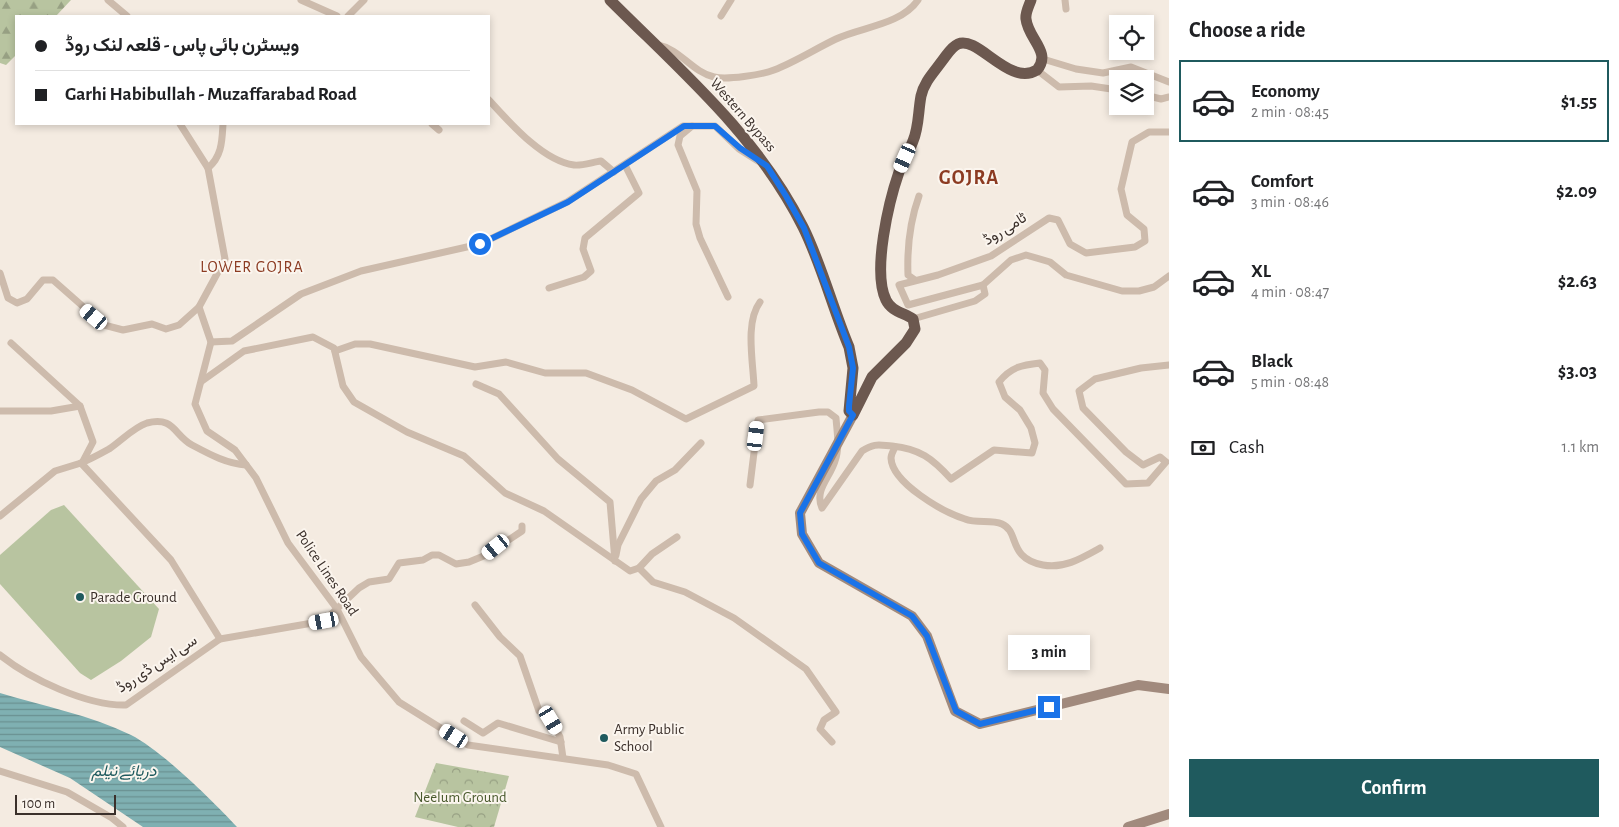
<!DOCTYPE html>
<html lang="en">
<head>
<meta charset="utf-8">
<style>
  :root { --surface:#fff; --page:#f2f2f2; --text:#202124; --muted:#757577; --line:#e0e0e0; --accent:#1f5a5e }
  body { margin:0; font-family:"Alegreya Sans",Vazirmatn,sans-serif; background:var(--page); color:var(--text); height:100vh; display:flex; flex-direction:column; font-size:19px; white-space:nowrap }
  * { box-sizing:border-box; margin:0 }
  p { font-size:16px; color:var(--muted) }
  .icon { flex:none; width:28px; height:28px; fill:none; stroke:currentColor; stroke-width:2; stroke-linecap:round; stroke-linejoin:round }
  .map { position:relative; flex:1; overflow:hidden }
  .drawer { display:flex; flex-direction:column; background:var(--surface); width:450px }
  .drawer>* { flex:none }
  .top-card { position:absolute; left:15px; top:15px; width:475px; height:110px; border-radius:0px; box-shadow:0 2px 8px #0003; display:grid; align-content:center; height:110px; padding:0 20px; background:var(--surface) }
  .buttons { position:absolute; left:1109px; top:15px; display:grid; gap:10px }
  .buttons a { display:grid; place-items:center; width:45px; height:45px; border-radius:0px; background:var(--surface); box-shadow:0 2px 8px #0003; font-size:25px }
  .scale { position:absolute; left:15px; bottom:12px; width:101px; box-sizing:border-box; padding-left:5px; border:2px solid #3b302b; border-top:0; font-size:14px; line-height:18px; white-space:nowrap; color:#3b302b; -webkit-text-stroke:4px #fbf5ee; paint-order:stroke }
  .end { position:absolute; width:22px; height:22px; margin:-11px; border:6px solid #1a73e8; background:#fff; box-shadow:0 0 0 2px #fff }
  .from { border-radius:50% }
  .bubble { position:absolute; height:35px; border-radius:0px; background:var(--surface); box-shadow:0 2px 8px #0003; font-size:16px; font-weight:700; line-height:35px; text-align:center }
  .car { position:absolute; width:15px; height:30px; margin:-15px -8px; border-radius:6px; box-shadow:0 0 4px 1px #0007; background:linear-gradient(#fff 24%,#345 0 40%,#fff 0 76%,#345 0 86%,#fff 0) }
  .top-card b { display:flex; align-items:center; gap:18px; height:48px; font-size:19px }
  .top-card b+b { border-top:1px solid var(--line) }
  .top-card i { width:12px; height:12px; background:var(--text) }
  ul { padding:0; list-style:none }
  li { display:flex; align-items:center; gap:15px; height:82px; margin:0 10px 8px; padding:0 10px; border:2px solid transparent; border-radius:0px }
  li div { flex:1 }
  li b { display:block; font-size:19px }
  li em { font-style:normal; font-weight:700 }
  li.current { border-color:var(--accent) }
  li>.icon { width:45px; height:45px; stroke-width:1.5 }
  h2 { padding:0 20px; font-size:22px; line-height:60px }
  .pay { display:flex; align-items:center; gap:12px; height:55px; padding:0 20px; font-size:19px }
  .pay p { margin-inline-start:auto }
  .cta { display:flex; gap:10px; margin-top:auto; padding:10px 20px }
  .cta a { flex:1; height:58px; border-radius:0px; background:var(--accent); color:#fff; font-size:20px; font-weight:700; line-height:58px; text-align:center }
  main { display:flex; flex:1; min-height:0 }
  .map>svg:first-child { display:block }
</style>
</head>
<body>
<main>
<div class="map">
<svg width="1169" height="827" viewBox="0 0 1169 827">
  <defs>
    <pattern id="forest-firs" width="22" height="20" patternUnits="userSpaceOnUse" patternTransform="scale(1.25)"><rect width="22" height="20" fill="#b8c4a0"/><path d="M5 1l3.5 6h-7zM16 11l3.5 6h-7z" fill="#97a083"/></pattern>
    <pattern id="park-crowns" width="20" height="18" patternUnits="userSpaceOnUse" patternTransform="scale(1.25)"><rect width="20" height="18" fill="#b8c4a0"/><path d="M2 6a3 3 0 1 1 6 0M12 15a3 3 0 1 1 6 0" fill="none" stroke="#97a083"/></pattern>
    <pattern id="water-rules" width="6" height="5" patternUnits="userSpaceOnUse" patternTransform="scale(1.25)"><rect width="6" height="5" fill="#7fb0b2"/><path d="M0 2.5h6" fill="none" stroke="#699091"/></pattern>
  </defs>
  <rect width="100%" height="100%" fill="#f4ebe1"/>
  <!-- forest -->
  <polygon fill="url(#forest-firs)" points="0,0 71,0 56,16 16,16 16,55 6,65 0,63"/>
  <!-- park -->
  <polygon fill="url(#park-crowns)" points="436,763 509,776 494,827 458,827 415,817"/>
  <!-- garden -->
  <polygon fill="#b8c4a0" points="64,505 159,609 151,637 121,661 91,680 80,673 0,584 0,555 51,510"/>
  <!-- water -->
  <path fill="url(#water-rules)" d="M 0,693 C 43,706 90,715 131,735 C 161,750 213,801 237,827 L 143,827 L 70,778 L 0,747 Z"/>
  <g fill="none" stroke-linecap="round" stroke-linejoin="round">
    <!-- minor -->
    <g stroke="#cdbbac" stroke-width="7">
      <polyline points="108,0 127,16"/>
      <polyline points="301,0 337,16"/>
      <polyline points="1065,0 1066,9"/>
      <polyline points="348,16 364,0"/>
      <polyline points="721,16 731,0"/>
      <path d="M 658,45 C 680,49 692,72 714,77 C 727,80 761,75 774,70 C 795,62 815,49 836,39 C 861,27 901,25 918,0"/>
      <polyline points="1043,59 1076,69 1103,73 1131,67 1169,82"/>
      <polyline points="1037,70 1059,87 1091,86 1118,90"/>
      <polyline points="1145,95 1161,99 1169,97"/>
      <path d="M 489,100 C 510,123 543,161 574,165 C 582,166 593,162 601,161 L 614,172"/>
      <polyline points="180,124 208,168 225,259 199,307 211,342 195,404 207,431 235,450 256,478 288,543 337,609 361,657 399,702 468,745 608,765 636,774 661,827"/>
      <polyline points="432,124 439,130"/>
      <path d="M 208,168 C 222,156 222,141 223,124"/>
      <polyline points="0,273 8,298 17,303 27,299 43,280 53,280 104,325 123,330 152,324 166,329 179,325 199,307"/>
      <path d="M 915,280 L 908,275 C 907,249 910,221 919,196"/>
      <polyline points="983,285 1011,260 1026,255 1050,262 1066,275 1122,291 1139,291 1154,287 1169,276"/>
      <polyline points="549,288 584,277 591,271 583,249 585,238 639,193 625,165"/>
      <polyline points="728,297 700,238 696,224 697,191 678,145 680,136 692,126 715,126 739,149 758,161"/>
      <polyline points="913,319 975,301 985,294 983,285 908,305 899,285 938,275 991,256 1049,218 1058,220 1070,244 1086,253 1135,247 1145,241 1144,229 1127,215 1121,189 1132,142 1149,132 1169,132"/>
      <polyline points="211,342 232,341 301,294 361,271 480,244 567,202 683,126 692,126"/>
      <polyline points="11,343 80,406 93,442 82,463"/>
      <path d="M 335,351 L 355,344 L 370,344 L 475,367 L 506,362 L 545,373 L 586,373 L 632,390 L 686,419 L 754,386 C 753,361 745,322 760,302"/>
      <polyline points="202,381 244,351 313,337 334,348 343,386 354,402 407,432 464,456 505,493 544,511 630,571 639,568 652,554 677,537"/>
      <polyline points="476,384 499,394 558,459 610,502 615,561"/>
      <polyline points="0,411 51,411 80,406"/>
      <path d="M 895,447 C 894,450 891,454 891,458 C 892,483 943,512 965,519 C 977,524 991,519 1002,524 C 1020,532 1007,558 1043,565 C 1064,569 1082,558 1100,548"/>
      <path d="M 81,463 C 91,459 100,454 109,449 C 121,441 134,427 147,423 C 174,416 174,435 192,445 C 209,454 227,464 246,465"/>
      <path d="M 750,485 L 758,420 L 819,412 L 828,412 L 836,418 C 837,432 840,448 835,461 C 830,478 814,490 822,508 L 862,451 C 875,443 878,445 892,446 C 920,449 932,458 951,479 L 994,450 L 1032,453 L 1035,443 L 1031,428 L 1020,410 L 1005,397 L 999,382 C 1011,367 1022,365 1040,363 L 1045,370 L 1043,393 L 1053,409 L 1126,484 L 1148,483 L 1166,462 L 1160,457 L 1143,465 L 1126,452 L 1083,408 L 1079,391 L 1095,379 L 1141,368 L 1169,365"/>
      <polyline points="0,516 55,471 81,463 171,560 220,639 324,621 359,588 369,582 389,579 399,563 423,560 432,555 439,555 456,564 469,562 486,555 522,531 522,526"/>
      <polyline points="616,555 618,545 641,499 656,481 675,470 701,443"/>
      <polyline points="639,568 653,582 685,592 734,618 806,669 836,712 824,720 820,729 832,742"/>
      <polyline points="475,605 500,637 520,656 539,711 551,720 560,737 563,758"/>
      <path d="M 0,655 C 30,679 87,706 126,705 L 220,639"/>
      <polyline points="464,721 483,733 498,723 561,742"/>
      <polyline points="0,771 67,792 112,818 123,827"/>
    </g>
    <!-- secondary -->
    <g stroke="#a18a7d" stroke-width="10">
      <polyline points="853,415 800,513 802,534 819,563 912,616 927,636 955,711 980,724 1138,685 1169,689"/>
      <polyline points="1128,827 1169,814"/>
    </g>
    <!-- trunk -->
    <path stroke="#6c584f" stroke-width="11" d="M 610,0 C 681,71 757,135 803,227 C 821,263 833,309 849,347 L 853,368 L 849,411 L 853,415 L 872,377 L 906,343 L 915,329 L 913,319 C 904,313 891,311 886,300 C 872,271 889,201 899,172 C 903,162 909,152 913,141 C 919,127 918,112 921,96 C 924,82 934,72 942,61 C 947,55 951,47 958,44 C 978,35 1009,87 1037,70 C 1052,52 1028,39 1026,19 C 1025,13 1029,6 1031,0"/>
  </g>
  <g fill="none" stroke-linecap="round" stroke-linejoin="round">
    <!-- route -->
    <polyline stroke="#1a73e8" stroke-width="6" points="480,244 568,202 684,126 715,126 740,148 767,166 786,196 804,228 849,347 853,368 849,406 849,411 853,415 800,513 802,534 819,563 912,616 927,636 956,711 980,724 1049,707"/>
  </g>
  <!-- markers -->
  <g fill="#1f5a5e" stroke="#fbf5ee" stroke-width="2">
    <circle cx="80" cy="597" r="5"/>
    <circle cx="604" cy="738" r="5"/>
  </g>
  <g text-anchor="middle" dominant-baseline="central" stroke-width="4" stroke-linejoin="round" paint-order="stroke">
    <!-- street labels -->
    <g font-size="15" fill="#3b302b" stroke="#fbf5ee">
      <text transform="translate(743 115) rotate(49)">Western Bypass</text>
      <text transform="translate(1005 229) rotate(-32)">ٹامی روڈ</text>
      <text transform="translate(327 573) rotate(56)">Police Lines Road</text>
      <text transform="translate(157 664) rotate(-33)">سی ایس ڈی روڈ</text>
    </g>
    <!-- poi labels -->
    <g font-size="15" fill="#3b302b" stroke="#fbf5ee" text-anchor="start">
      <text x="90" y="597">Parade Ground</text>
      <text x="614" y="729">Army Public<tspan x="614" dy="17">School</tspan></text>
    </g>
    <!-- park labels -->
    <g font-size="15" fill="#4a5a2e" stroke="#fbf5ee">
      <text x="460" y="797">Neelum Ground</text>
    </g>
    <!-- neighbourhood labels -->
    <g font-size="16" letter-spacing="1" fill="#8c3b22" stroke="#fbf5ee">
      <text x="252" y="267">LOWER GOJRA</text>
    </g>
    <!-- water labels -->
    <g font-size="16" font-style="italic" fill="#1f5a5e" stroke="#fbf5ee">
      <text x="124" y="771">دریائے نیلم</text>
    </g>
    <!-- district labels -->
    <g font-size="20" font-weight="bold" letter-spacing="1" fill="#8c3b22" stroke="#fbf5ee">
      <text x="969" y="178">GOJRA</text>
    </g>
  </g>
</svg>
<div class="buttons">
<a><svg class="icon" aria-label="locate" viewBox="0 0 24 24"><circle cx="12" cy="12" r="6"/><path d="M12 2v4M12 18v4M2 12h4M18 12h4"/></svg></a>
<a><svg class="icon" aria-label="layers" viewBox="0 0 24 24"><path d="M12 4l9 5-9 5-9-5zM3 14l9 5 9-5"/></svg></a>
</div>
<div class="scale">100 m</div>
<i class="end from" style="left:480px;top:244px"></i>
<i class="end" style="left:1049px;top:707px"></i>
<div class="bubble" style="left:1008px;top:635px;width:82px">3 min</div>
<i class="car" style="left:905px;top:158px;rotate:204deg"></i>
<i class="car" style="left:94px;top:317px;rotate:310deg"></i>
<i class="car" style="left:756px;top:436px;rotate:7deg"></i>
<i class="car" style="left:496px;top:547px;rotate:231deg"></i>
<i class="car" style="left:324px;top:621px;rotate:260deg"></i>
<i class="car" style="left:551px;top:720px;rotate:149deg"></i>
<i class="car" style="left:454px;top:736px;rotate:302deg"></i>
<div class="top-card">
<b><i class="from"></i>ویسٹرن بائی پاس - قلعہ لنک روڈ</b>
<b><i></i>Garhi Habibullah - Muzaffarabad Road</b>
</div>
</div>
<section class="drawer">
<h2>Choose a ride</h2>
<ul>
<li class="current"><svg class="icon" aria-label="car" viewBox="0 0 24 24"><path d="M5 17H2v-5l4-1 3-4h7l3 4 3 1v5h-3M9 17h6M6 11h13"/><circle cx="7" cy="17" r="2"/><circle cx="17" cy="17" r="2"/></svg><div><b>Economy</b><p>2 min · 08:45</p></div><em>$1.55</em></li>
<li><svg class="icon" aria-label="car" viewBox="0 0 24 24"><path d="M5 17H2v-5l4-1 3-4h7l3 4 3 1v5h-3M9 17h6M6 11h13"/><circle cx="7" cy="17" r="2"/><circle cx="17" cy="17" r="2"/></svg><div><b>Comfort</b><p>3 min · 08:46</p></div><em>$2.09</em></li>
<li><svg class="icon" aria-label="car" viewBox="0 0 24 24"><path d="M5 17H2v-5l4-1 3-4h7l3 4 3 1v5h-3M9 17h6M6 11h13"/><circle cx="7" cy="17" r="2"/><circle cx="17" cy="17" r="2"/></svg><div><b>XL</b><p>4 min · 08:47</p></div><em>$2.63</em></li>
<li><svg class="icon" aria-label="car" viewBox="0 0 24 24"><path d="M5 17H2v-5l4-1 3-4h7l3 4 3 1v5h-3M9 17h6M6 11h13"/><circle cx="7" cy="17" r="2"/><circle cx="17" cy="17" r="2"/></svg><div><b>Black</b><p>5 min · 08:48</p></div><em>$3.03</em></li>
</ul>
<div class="pay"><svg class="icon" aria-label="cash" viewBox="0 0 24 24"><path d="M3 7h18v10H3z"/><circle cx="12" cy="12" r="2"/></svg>Cash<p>1.1 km</p></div>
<div class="cta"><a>Confirm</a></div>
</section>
</main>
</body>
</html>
